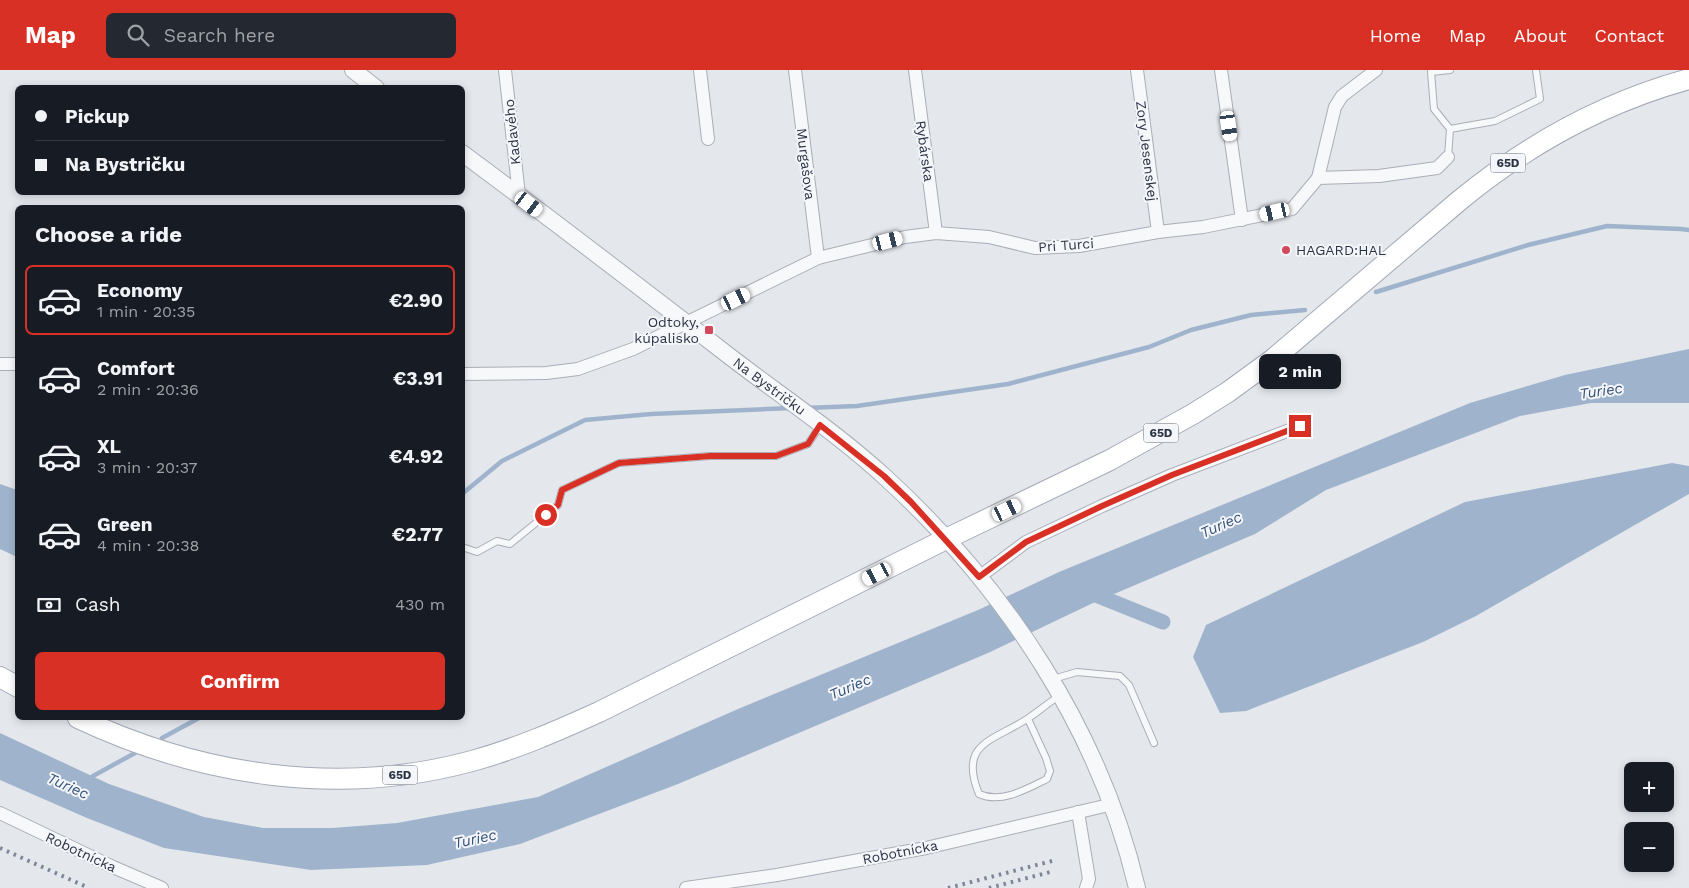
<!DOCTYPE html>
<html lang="en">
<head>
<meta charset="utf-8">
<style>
  :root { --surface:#171b24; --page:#242831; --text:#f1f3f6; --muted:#9ea1a6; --line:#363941; --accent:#d93025 }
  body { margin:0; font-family:"Work Sans",sans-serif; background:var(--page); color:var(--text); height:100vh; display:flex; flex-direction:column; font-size:19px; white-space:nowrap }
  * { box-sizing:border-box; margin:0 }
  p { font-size:16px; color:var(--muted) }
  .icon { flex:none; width:28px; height:28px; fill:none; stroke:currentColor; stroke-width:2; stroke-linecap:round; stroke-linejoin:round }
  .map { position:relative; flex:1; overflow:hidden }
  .sheet { position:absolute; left:15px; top:135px; width:450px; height:515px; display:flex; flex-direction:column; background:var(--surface); border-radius:8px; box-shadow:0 2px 8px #0003 }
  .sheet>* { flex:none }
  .banner { position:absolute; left:15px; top:15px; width:450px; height:110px; border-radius:8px; box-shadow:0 2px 8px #0003; display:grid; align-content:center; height:110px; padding:0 20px; background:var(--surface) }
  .tools { position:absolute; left:1624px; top:692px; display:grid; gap:10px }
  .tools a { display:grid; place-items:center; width:50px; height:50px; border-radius:8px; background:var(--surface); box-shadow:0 2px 8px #0003; font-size:25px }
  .end { position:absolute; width:22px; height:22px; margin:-11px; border:6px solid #d93025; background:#fff; box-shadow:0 0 0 2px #fff }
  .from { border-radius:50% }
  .bubble { position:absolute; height:35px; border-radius:8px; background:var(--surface); box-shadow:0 2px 8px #0003; font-size:16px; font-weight:700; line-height:35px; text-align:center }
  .car { position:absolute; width:15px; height:30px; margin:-15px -8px; border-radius:6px; box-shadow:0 0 4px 1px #0007; background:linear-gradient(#fff 24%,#345 0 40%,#fff 0 76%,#345 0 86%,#fff 0) }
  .banner b { display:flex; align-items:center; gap:18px; height:48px; font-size:19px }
  .banner b+b { border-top:1px solid var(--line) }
  .banner i { width:12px; height:12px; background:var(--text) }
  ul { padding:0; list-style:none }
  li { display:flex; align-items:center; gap:15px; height:70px; margin:0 10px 8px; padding:0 10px; border:2px solid transparent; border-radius:8px }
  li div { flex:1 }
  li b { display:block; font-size:19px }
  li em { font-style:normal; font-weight:700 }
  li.active { border-color:var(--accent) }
  li>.icon { width:45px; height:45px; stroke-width:1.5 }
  h2 { padding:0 20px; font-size:22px; line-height:60px }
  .pay { display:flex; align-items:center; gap:12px; height:55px; padding:0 20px; font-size:19px }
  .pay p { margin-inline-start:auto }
  .cta { display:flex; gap:10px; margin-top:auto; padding:10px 20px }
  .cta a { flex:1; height:58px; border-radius:8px; background:var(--accent); color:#fff; font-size:20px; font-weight:700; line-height:58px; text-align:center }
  header { display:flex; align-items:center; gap:30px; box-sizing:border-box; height:70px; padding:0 25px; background:var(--accent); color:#fff }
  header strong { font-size:24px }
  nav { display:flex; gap:28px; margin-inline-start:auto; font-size:18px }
  .search { width:350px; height:45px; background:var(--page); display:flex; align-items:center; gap:12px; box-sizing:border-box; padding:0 18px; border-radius:8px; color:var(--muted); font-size:19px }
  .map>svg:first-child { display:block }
</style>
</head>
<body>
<header>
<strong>Map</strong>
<div class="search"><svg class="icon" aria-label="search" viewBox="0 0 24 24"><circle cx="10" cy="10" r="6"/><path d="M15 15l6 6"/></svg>Search here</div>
<nav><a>Home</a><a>Map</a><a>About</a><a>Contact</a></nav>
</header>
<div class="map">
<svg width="1689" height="818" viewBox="0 0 1689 818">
  <rect width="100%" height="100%" fill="#e4e7ec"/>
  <!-- water -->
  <g fill="#9fb4cc">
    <polygon points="1689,279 1689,333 1591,333 1520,346 1326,420 1255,464 1093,533 988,583 678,714 520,774 427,795 311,800 164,778 87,748 0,710 0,663 109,714 204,747 263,758 332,758 397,753 538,727 738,639 978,540 1059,502 1470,333 1565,305"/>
    <polygon points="1672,393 1689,396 1689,424 1476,546 1423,572 1246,641 1220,643 1193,587 1206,555 1465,432"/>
    <polygon points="0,414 17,420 17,487 0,479"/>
  </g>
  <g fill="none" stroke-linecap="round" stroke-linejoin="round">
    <!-- stream -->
    <g stroke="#9fb4cc" stroke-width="4.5">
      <polyline points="1376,222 1528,175 1607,156 1681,159 1689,160"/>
      <polyline points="806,338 857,336 1008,314 1149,277 1191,260 1251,245 1305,240"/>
      <polyline points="462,424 502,391 585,350 651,344 791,338"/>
      <polyline points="162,668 199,648"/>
      <polyline points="93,706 135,683"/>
    </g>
    <!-- canal -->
    <polyline stroke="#9fb4cc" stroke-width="15" points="1086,521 1163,552"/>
    <defs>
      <g id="service">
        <polyline points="1450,59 1495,51 1540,29 1536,0"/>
        <polyline points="1448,87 1450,59 1434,39 1431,2 1450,0"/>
        <polyline points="462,477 477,482 497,471 510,474 558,435 562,420 619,393 710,386 776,386 808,374 820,356"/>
        <polyline points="1053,609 1077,602 1120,606 1129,615 1154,673"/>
        <path d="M 1028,649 L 1046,688 L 1050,701 L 1047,709 C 1027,719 1001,734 979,724 C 958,673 993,671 1027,649 C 1038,642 1048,633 1059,626"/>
      </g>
      <g id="minor">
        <polyline points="505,0 519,125"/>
        <polyline points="700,0 708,69"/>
        <polyline points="795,0 818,188"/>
        <polyline points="915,0 936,163"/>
        <polyline points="1137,0 1158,162"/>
        <polyline points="1221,0 1242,150"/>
        <polyline points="1318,108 1379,106 1437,98 1448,87"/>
        <polyline points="0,294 18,294"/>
        <polyline points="462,304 546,303 578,299 633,279 818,188 905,167 936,163 989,167 1035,178 1079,176 1158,162 1203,157 1292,139 1318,108 1335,37 1342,26 1376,0"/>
        <polyline points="979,507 1026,472 1102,436 1172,405 1300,356"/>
        <polyline points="1078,742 1089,809 1086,818"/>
        <polyline points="0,743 113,797 162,818"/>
        <polyline points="686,818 777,805 926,778 1113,734"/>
      </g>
      <g id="tertiary">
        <polyline points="353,0 376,18"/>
        <path id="s1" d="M 462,83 C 550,148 637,215 724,282 C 778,324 836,362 886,408 C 1005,517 1100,660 1137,818"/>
      </g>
      <g id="primary">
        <polyline points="0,607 18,617"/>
        <path d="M 78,648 C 201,706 339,727 472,691 C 516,679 557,661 599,642 L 946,469 L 1110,390 L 1193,344 L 1228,322 L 1272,290 L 1460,130 C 1527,75 1605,32 1689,9"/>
      </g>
    </defs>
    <!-- service casing -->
    <use href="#service" stroke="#a9aeb7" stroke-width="8"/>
    <!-- minor casing -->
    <use href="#minor" stroke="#a9aeb7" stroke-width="14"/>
    <!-- tertiary casing -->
    <use href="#tertiary" stroke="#a9aeb7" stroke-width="18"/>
    <!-- primary casing -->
    <use href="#primary" stroke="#a3abb8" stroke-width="22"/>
    <!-- service -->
    <use href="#service" stroke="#f7f8fa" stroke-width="6"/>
    <!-- minor -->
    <use href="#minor" stroke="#f7f8fa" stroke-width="12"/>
    <!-- tertiary -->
    <use href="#tertiary" stroke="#f7f8fa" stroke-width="16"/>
    <!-- primary -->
    <use href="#primary" stroke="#fff" stroke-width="20"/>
    <!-- rail -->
    <g stroke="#7d8696" stroke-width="4" stroke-dasharray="2.5 5" stroke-linecap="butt">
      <polyline points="0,778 89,818"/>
      <polyline points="948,818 1056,790"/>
      <polyline points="989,818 1054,801"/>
    </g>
  </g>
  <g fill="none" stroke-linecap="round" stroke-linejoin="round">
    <!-- route -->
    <polyline stroke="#d93025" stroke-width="6" points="546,445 558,435 562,420 619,393 710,386 776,386 808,374 820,355 884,406 911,432 979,507 1026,472 1102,436 1172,405 1300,356"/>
  </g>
  <!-- markers -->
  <g fill="#d1495b" stroke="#f4f6f9" stroke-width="2">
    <circle cx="1286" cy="180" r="5"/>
    <rect x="704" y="255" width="10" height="10" rx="2.5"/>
  </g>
  <g text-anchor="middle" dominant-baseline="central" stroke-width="4" stroke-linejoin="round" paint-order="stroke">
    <!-- shield labels -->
    <g fill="#f4f6f9" stroke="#676e7b" stroke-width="1">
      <rect x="1490.5" y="83.5" width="35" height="19" rx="4"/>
      <rect x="1143.5" y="353.5" width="35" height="19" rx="4"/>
      <rect x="382.5" y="695.5" width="35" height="19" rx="4"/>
    </g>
    <g font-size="12" font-weight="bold" fill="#2b3445">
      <text x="1508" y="93">65D</text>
      <text x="1161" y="363">65D</text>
      <text x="400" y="705">65D</text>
    </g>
    <!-- street labels -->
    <g font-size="14" fill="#2b3445" stroke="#f4f6f9">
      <text transform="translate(512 62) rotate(-96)">Kadavého</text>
      <text transform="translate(925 81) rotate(82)">Rybárska</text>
      <text transform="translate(1147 81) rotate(83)">Zory Jesenskej</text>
      <text transform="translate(806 94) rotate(83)">Murgašova</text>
      <text transform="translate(1066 175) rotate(-4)">Pri Turci</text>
      <text stroke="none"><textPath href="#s1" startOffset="386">Na Bystričku</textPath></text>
      <text transform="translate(81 782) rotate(25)">Robotnícka</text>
      <text transform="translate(900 782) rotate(-11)">Robotnícka</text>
    </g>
    <!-- poi labels -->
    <g font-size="14" fill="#2b3445" stroke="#f4f6f9" text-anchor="start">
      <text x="1296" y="180">HAGARD:HAL</text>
      <text x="699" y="252" text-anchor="end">Odtoky,<tspan x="699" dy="16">kúpalisko</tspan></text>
    </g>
    <!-- water labels -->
    <g font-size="15" font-style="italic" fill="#34527a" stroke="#f4f6f9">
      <text transform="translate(1601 321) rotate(-8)">Turiec</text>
      <text transform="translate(1221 455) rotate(-24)">Turiec</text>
      <text transform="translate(850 617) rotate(-23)">Turiec</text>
      <text transform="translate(68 716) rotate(24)">Turiec</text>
      <text transform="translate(475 769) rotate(-12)">Turiec</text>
    </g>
  </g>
</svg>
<div class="tools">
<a>+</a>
<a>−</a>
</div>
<i class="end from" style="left:546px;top:445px"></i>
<i class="end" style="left:1300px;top:356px"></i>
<div class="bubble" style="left:1259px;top:284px;width:82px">2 min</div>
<i class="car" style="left:1229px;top:56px;rotate:172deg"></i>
<i class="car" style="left:529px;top:134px;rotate:127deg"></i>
<i class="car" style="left:1275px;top:142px;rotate:257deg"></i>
<i class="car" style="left:888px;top:171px;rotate:76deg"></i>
<i class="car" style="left:736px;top:229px;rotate:64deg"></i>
<i class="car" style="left:1007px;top:440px;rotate:64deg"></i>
<i class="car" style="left:877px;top:504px;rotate:243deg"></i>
<div class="banner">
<b><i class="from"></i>Pickup</b>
<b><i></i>Na Bystričku</b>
</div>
<section class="sheet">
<h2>Choose a ride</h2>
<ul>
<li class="active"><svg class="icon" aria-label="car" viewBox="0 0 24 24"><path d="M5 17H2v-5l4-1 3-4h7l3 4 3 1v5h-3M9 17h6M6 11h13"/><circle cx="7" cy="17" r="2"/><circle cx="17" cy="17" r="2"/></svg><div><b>Economy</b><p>1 min · 20:35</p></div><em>€2.90</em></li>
<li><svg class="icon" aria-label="car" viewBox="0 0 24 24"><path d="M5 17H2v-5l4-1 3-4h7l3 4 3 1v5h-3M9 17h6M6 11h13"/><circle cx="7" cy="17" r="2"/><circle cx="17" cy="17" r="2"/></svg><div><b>Comfort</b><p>2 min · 20:36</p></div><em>€3.91</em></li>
<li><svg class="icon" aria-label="car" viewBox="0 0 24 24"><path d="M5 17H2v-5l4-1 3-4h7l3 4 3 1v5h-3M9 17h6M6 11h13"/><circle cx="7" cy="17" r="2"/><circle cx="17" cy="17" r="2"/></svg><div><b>XL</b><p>3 min · 20:37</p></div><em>€4.92</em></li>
<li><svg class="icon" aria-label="car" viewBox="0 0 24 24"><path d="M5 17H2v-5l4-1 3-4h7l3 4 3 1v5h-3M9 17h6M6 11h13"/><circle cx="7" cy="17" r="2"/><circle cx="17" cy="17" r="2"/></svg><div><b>Green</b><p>4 min · 20:38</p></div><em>€2.77</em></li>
</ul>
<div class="pay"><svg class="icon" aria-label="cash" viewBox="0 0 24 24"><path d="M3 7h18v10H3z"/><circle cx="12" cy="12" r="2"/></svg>Cash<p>430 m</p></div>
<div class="cta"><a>Confirm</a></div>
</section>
</div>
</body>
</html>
